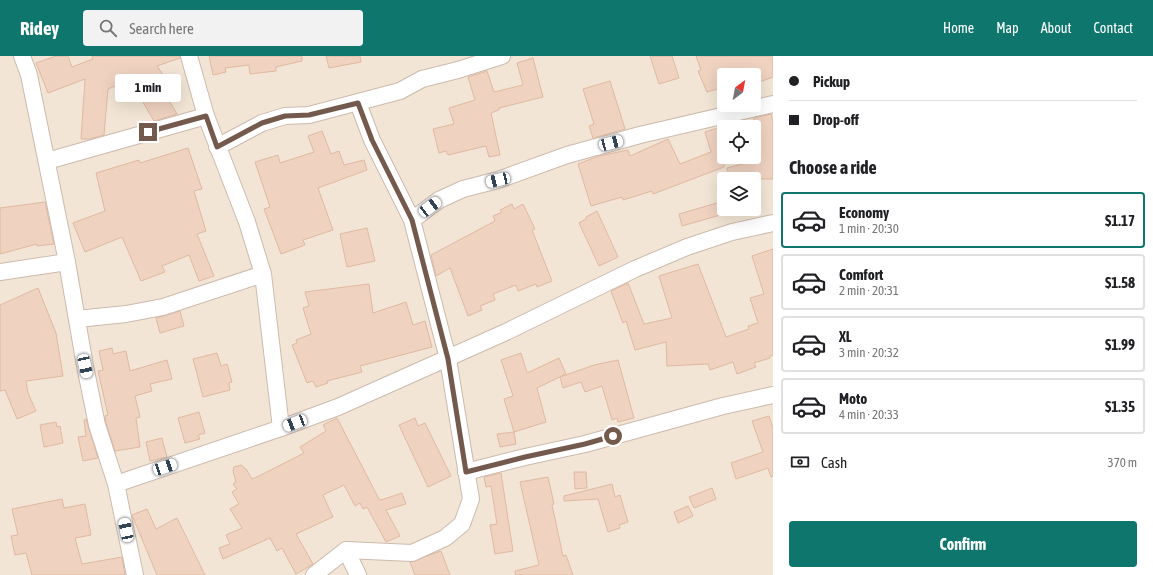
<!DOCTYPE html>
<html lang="en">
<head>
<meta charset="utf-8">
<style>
  :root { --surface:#fff; --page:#f2f2f2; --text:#202124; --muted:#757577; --line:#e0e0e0; --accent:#0f766e }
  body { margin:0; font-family:"Asap Condensed",sans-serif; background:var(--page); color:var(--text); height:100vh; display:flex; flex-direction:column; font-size:15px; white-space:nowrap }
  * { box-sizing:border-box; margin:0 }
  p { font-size:13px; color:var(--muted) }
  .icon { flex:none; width:22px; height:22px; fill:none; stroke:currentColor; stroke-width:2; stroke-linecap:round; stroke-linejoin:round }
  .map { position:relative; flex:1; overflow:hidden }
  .side { display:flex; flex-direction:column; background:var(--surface); width:380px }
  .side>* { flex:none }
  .banner { display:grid; align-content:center; height:88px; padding:0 16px; background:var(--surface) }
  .needle { width:26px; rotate:32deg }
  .controls { position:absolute; left:717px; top:12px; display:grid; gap:8px }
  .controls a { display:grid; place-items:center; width:44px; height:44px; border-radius:4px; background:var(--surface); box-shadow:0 4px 16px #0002; font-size:20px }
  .end { position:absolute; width:18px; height:18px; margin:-9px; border:5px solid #735a4d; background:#fff; box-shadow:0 0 0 2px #fff }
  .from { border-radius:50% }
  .bubble { position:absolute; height:28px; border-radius:4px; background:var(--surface); box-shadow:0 4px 16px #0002; font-size:13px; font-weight:700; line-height:28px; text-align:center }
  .car { position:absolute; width:12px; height:24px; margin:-12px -6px; border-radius:5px; box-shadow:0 0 3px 1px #0007; background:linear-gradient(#fff 24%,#345 0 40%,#fff 0 76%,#345 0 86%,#fff 0) }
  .banner b { display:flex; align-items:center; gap:14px; height:38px; font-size:15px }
  .banner b+b { border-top:1px solid var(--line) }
  .banner i { width:10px; height:10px; background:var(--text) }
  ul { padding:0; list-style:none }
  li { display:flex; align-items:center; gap:12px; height:56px; margin:0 8px 6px; padding:0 8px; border:2px solid var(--line); border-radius:4px }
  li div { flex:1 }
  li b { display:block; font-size:15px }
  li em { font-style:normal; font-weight:700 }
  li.selected { border-color:var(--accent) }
  li>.icon { width:36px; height:36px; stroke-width:1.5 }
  h2 { padding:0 16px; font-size:18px; line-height:48px }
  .pay { display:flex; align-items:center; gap:10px; height:44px; padding:0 16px; font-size:15px }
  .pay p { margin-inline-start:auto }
  .action { display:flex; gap:8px; margin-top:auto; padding:8px 16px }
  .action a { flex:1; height:46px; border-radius:4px; background:var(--accent); color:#fff; font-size:16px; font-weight:700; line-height:46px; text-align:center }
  header { display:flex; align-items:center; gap:24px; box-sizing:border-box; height:56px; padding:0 20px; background:var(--accent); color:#fff }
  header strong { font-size:19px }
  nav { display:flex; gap:22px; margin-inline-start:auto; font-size:14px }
  .search { width:280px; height:36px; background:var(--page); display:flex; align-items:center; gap:10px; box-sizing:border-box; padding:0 14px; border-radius:4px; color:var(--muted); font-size:15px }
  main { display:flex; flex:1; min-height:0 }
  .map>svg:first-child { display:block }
</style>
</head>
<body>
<header>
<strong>Ridey</strong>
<div class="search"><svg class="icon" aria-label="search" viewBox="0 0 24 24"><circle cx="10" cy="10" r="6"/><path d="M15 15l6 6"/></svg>Search here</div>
<nav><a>Home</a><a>Map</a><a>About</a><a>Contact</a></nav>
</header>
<main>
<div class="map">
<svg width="773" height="519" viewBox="0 0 773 519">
  <rect width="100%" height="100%" fill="#fbf3e6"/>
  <!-- residential -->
  <path fill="#f2e5d5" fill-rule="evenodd" d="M 0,0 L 773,0 L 773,519 L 0,519 ZM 724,19 L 754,19 L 754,49 L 724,49 ZM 724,71 L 754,71 L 754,101 L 724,101 ZM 724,123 L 754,123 L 754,153 L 724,153 Z"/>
  <!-- building -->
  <g fill="#efd2c0" stroke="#e0b9a1">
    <polygon points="56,0 68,0 72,11 93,3 92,0 179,0 180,2 157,10 164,20 157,25 177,58 154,65 130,24 108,33 104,79 89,83 81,83 85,23 48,37 36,7"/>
    <polygon points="209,0 302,0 302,5 276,11 276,15 250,18 249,9 225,12 226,16 213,19"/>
    <polygon points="326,0 360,0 361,6 329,12"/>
    <polygon points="650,0 672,0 679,22 659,28"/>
    <polygon points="696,0 773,0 773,21 754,28 754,19 724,19 724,31 707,36 698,15 701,14"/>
    <polygon points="533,2 543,41 499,52 499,54 491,57 500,99 489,101 486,90 448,99 446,95 439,97 433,73 454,68 449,52 475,44 468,21 487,15 494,36 523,29 517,7"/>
    <polygon points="610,25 625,73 593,82 589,70 594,68 583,33"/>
    <polygon points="771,58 773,65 773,123 730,123 727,112 754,105 754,62"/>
    <polygon points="724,70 724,111 653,138 652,135 623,144 622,141 591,150 578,108 599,100 628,94 630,100 668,83 680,108 711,96 705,76"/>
    <polygon points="322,75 331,98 339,95 344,109 364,104 367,114 318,132 333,174 303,184 305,189 281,198 264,153 270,151 255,106 278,99 280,107 314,96 308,80"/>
    <polygon points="188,92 202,133 194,135 206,175 197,178 214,220 199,225 189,199 162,210 165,216 141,225 122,181 85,196 73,167 105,155 96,117 139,104 140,107"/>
    <polygon points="724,145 724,158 682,170 679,158"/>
    <polygon points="45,146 54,188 37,190 37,188 0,198 0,152"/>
    <polygon points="512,148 514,153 523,148 535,173 532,174 552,225 537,231 536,228 518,235 516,229 493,238 495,244 480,250 482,254 468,260 450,212 436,220 431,199 495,165 493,160 502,156 500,154"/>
    <polygon points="597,155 618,201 599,210 579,167 586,163 586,161"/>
    <polygon points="367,172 375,205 347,211 340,178"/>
    <polygon points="773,193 773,299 770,300 770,302 754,307 756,311 737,318 733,306 710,314 708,308 667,310 666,286 635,294 626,265 623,267 611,235 628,227 644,268 672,262 659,220 698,208 726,281 749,273 748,270 758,267 750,242 764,238 752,200"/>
    <polygon points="369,228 373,257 406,246 413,269 425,265 432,291 360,310 362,316 327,325 328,327 316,331 313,325 307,327 292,289 297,287 296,284 311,278 303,252 309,250 305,236"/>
    <polygon points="38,232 56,277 63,320 26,325 28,337 36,355 17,363 5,334 0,335 0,249"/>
    <polygon points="180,255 184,270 160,277 156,262"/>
    <polygon points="112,292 113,298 126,295 130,315 167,304 172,323 150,328 152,335 135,340 140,361 136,362 140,391 115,395 106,367 105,360 108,359 98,315 103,314 99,295"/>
    <polygon points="217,297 221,310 227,308 232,326 229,327 230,334 203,341 193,303"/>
    <polygon points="521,297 527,317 559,302 566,318 537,332 546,366 514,376 504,343 513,340 501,304"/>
    <polygon points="618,304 634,362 618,366 617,362 612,364 602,330 585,336 581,326 563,332 560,321 594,309"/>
    <polygon points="199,356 205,377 198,379 200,383 185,387 178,362"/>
    <polygon points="769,360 773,372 773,420 771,421 768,412 736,423 731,407 763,396 752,365"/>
    <polygon points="337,362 379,443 381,444 402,437 406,448 386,454 400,480 386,486 367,451 363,453 360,447 355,450 344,429 323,439 333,461 296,478 313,508 310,510 296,518 282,492 277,495 270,482 223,503 219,492 230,488 226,479 242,472 230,453 239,448 232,436 237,433 233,428 236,426 233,415 234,411 241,409 246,413 252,423 259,420 304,397 300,391 326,375 323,369"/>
    <polygon points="415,362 418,370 425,367 451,420 428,431 399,369"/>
    <polygon points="86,363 98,402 83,405 78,381 86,380 84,364"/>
    <polygon points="56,366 57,371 60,370 63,387 44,391 40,369"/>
    <polygon points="514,376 516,388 500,391 497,378"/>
    <polygon points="162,382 167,401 150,405 146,386"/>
    <polygon points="574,416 586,416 587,432 575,433"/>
    <polygon points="501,417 513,495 495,498 490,469 497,468 491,430 486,431 484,421"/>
    <polygon points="548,421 554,448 552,449 563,500 566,499 573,519 516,519 515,515 539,509 520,426"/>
    <polygon points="612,428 615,441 620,439 628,466 619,469 620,472 608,476 598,443 564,445 564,440"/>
    <polygon points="712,432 716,443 694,452 689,441"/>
    <polygon points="62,443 64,452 85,448 91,479 75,482 82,508 122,501 125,519 32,519 26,497 15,499 11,480 18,479 12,453"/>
    <polygon points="688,450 693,460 678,467 674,456"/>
    <polygon points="147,453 156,473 177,462 205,519 157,519 132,459"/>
    <polygon points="441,495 450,519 415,519 410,506"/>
  </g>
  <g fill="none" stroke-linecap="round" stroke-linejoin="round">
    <defs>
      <g id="minor">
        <polyline points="22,0 29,19 67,206 85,310 97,369 116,428 135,519"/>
        <polyline points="189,0 206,60 247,166 263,218 281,372"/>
        <polyline points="217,91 262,67 285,60 309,59 400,35 422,23 458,14 502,0"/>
        <polyline points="47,105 206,60"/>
        <polyline points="412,164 439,144 463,133 498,124 567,99 640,79 773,48"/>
        <polyline points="0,216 67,206"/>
        <polyline points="77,263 126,258 163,251 263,218"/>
        <polyline points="466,416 525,401 585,388 723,350 773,339"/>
        <polyline points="116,428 281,372 338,351 506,276 635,213 687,191 732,176 773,167"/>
        <polyline points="346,494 358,519"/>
        <polyline points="314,519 346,494 412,497 445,482 462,468 471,443 448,303 412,164 372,84 358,47"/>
      </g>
    </defs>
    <!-- minor casing -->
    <use href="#minor" stroke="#ccbbad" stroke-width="18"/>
    <!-- minor -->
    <use href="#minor" stroke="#fff" stroke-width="16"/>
  </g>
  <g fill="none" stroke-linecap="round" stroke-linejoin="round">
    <!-- route -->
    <polyline stroke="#735a4d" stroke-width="5" points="148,76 206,60 217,91 262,67 285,60 309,59 358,47 372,84 412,164 448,303 466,416 525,401 585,388 613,380"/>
  </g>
</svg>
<div class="controls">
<a><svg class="needle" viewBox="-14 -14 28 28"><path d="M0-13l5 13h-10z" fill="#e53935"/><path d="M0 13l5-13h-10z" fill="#757577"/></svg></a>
<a><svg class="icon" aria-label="locate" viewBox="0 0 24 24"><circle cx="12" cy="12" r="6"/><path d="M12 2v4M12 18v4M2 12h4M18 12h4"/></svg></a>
<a><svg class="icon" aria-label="layers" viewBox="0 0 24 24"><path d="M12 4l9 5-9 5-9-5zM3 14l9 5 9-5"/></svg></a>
</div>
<i class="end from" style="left:613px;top:380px"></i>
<i class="end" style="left:148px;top:76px"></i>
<div class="bubble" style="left:115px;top:18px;width:66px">1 min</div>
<i class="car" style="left:611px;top:87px;rotate:75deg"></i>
<i class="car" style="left:498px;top:124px;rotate:257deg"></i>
<i class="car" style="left:430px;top:151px;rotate:53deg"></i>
<i class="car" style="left:85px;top:310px;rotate:168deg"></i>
<i class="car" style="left:295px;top:367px;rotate:249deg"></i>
<i class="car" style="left:165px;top:411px;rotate:71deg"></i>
<i class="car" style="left:126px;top:474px;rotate:348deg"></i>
</div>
<section class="side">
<div class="banner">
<b><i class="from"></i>Pickup</b>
<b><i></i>Drop-off</b>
</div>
<h2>Choose a ride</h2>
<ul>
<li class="selected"><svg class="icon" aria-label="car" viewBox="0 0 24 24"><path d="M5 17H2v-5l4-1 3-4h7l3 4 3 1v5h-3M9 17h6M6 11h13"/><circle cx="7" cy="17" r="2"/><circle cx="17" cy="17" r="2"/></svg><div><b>Economy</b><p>1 min · 20:30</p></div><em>$1.17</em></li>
<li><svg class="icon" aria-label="car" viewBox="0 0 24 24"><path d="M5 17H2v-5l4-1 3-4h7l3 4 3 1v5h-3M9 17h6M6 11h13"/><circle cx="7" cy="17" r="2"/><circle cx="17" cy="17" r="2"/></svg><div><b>Comfort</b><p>2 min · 20:31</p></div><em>$1.58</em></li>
<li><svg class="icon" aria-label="car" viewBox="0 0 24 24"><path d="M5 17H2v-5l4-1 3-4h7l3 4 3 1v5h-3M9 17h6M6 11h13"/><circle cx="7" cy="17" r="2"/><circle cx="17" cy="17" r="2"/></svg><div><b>XL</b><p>3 min · 20:32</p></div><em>$1.99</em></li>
<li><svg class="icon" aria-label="car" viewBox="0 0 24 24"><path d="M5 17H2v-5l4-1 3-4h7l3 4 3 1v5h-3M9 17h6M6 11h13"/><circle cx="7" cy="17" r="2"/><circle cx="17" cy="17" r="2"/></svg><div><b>Moto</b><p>4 min · 20:33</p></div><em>$1.35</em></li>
</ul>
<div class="pay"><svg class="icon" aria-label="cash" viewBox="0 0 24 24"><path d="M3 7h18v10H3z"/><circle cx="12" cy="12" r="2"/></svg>Cash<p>370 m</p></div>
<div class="action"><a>Confirm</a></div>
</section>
</main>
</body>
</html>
